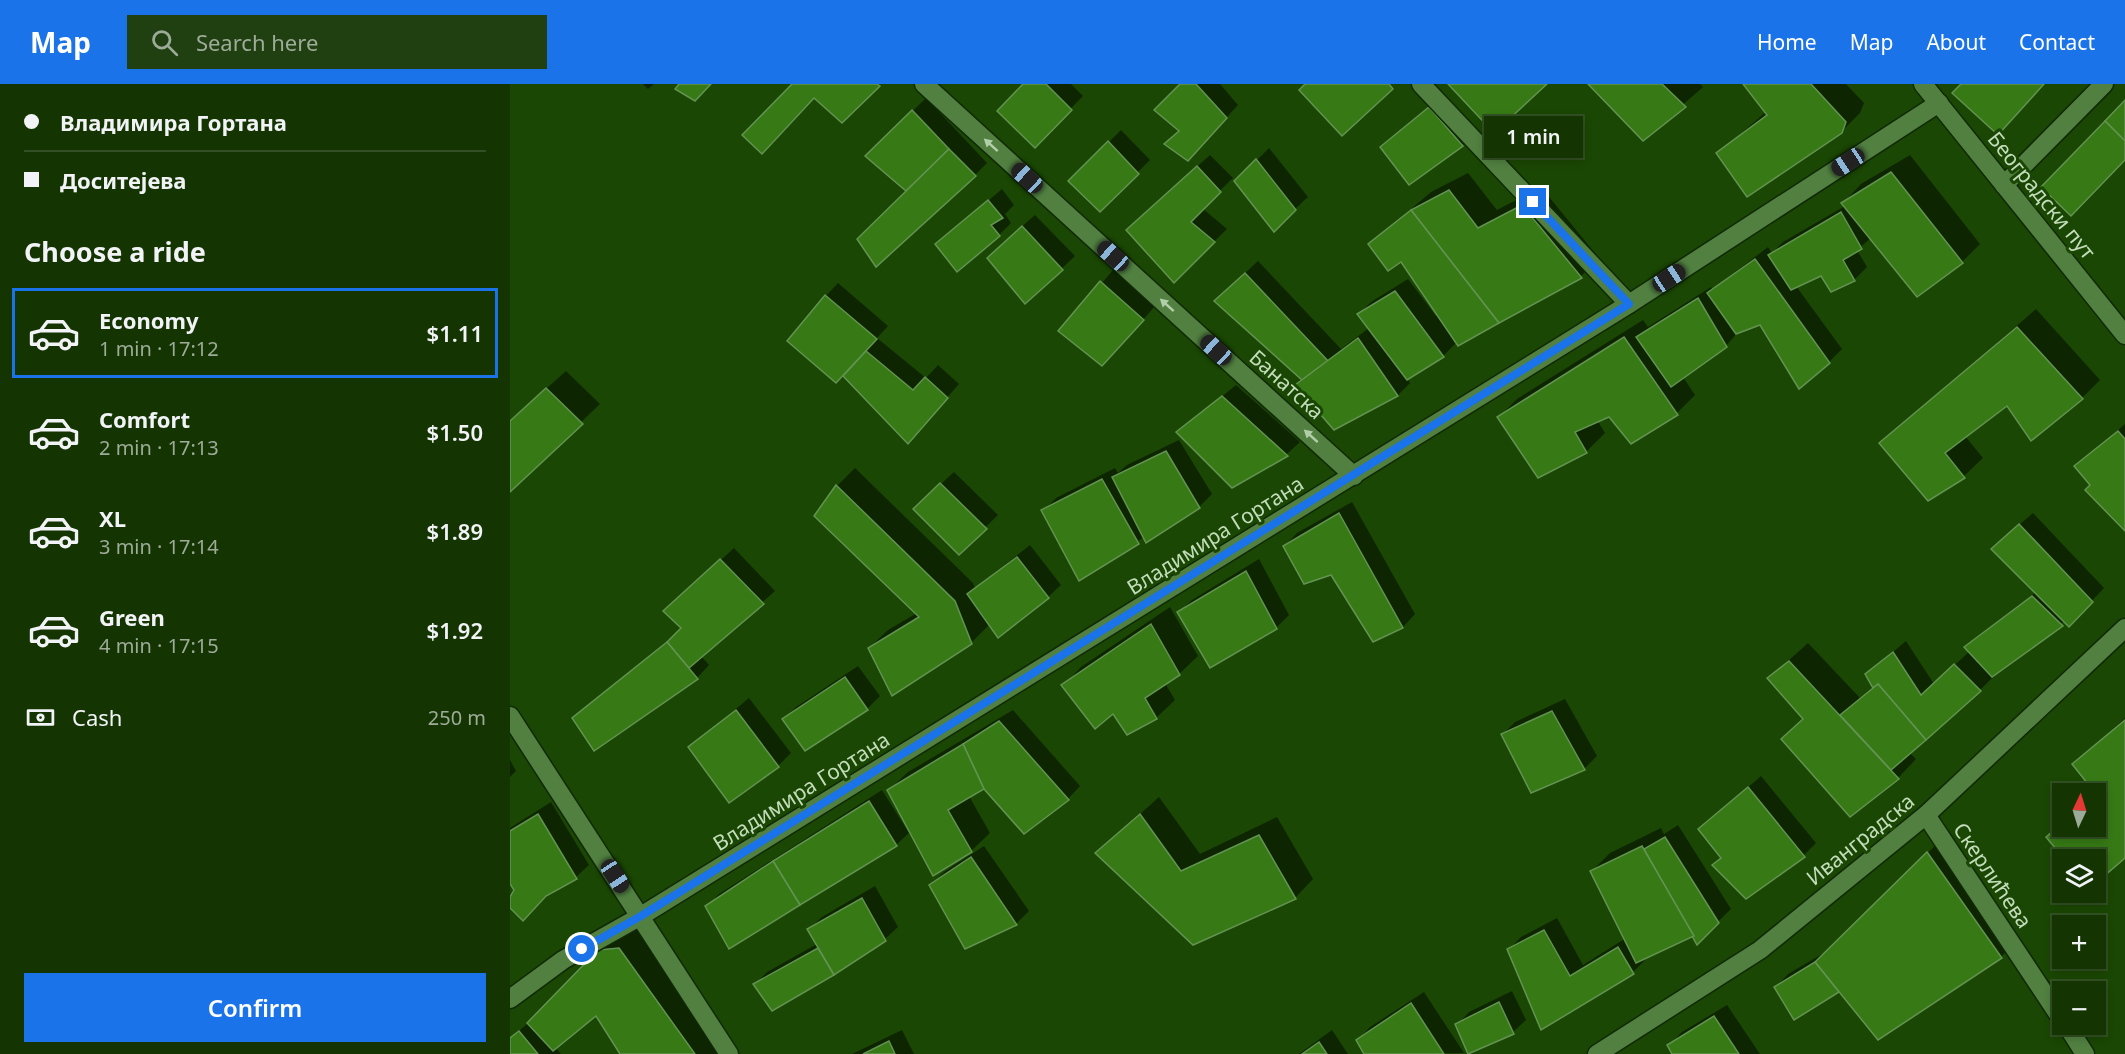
<!DOCTYPE html>
<html lang="en">
<head>
<meta charset="utf-8">
<style>
  :root { --surface:#143502; --page:#214011; --text:#f1f3f6; --muted:#9dab99; --line:#335024; --accent:#1a73e8 }
  body { margin:0; font-family:"Noto Sans",sans-serif; background:var(--page); color:var(--text); height:100vh; display:flex; flex-direction:column; font-size:22px; white-space:nowrap }
  * { box-sizing:border-box; margin:0 }
  p { font-size:20px; color:var(--muted) }
  .icon { flex:none; width:33px; height:33px; fill:none; stroke:currentColor; stroke-width:2; stroke-linecap:round; stroke-linejoin:round }
  .map { position:relative; flex:1; overflow:hidden }
  .panel { display:flex; flex-direction:column; background:var(--surface); width:510px }
  .panel>* { flex:none }
  .banner { display:grid; align-content:center; height:132px; padding:0 24px; background:var(--surface) }
  .needle { width:39px; rotate:4deg }
  .fabs { position:absolute; left:1542px; top:699px; display:grid; gap:12px }
  .fabs a { display:grid; place-items:center; width:54px; height:54px; border-radius:0px; background:var(--surface); box-shadow:0 3px 9px #0003,0 0 0 2px var(--line); font-size:30px }
  .end { position:absolute; width:27px; height:27px; margin:-14px; border:8px solid #1a73e8; background:#fff; box-shadow:0 0 0 3px #fff }
  .from { border-radius:50% }
  .bubble { position:absolute; height:42px; border-radius:0px; background:var(--surface); box-shadow:0 3px 9px #0003,0 0 0 2px var(--line); font-size:20px; font-weight:600; line-height:42px; text-align:center }
  .car { position:absolute; width:18px; height:36px; margin:-18px -9px; border-radius:8px; box-shadow:0 0 4px 2px #0007; background:linear-gradient(#222 24%,#8ab4d8 0 40%,#222 0 76%,#8ab4d8 0 86%,#222 0) }
  .banner b { display:flex; align-items:center; gap:21px; height:57px; font-size:22px }
  .banner b+b { border-top:2px solid var(--line) }
  .banner i { width:15px; height:15px; background:var(--text) }
  ul { padding:0; list-style:none }
  li { display:flex; align-items:center; gap:18px; height:90px; margin:0 12px 9px; padding:0 12px; border:3px solid transparent; border-radius:0px }
  li div { flex:1 }
  li b { display:block; font-size:22px }
  li em { font-style:normal; font-weight:600 }
  li.current { border-color:var(--accent) }
  li>.icon { width:54px; height:54px; stroke-width:1.5 }
  h2 { padding:0 24px; font-size:27px; line-height:72px }
  .pay { display:flex; align-items:center; gap:15px; height:66px; padding:0 24px; font-size:22px }
  .pay p { margin-inline-start:auto }
  .cta { display:flex; gap:12px; margin-top:auto; padding:12px 24px }
  .cta a { flex:1; height:69px; border-radius:0px; background:var(--accent); color:#fff; font-size:24px; font-weight:600; line-height:69px; text-align:center }
  header { display:flex; align-items:center; gap:36px; box-sizing:border-box; height:84px; padding:0 30px; background:var(--accent); color:#fff }
  header strong { font-size:28px }
  nav { display:flex; gap:33px; margin-inline-start:auto; font-size:21px }
  .search { width:420px; height:54px; background:var(--page); display:flex; align-items:center; gap:15px; box-sizing:border-box; padding:0 21px; border-radius:0px; color:var(--muted); font-size:22px }
  main { display:flex; flex:1; min-height:0 }
  .map>svg:first-child { display:block }
</style>
</head>
<body>
<header>
<strong>Map</strong>
<div class="search"><svg class="icon" aria-label="search" viewBox="0 0 24 24"><circle cx="10" cy="10" r="6"/><path d="M15 15l6 6"/></svg>Search here</div>
<nav><a>Home</a><a>Map</a><a>About</a><a>Contact</a></nav>
</header>
<main>
<section class="panel">
<div class="banner">
<b><i class="from"></i>Владимира Гортана</b>
<b><i></i>Доситејева</b>
</div>
<h2>Choose a ride</h2>
<ul>
<li class="current"><svg class="icon" aria-label="car" viewBox="0 0 24 24"><path d="M5 17H2v-5l4-1 3-4h7l3 4 3 1v5h-3M9 17h6M6 11h13"/><circle cx="7" cy="17" r="2"/><circle cx="17" cy="17" r="2"/></svg><div><b>Economy</b><p>1 min · 17:12</p></div><em>$1.11</em></li>
<li><svg class="icon" aria-label="car" viewBox="0 0 24 24"><path d="M5 17H2v-5l4-1 3-4h7l3 4 3 1v5h-3M9 17h6M6 11h13"/><circle cx="7" cy="17" r="2"/><circle cx="17" cy="17" r="2"/></svg><div><b>Comfort</b><p>2 min · 17:13</p></div><em>$1.50</em></li>
<li><svg class="icon" aria-label="car" viewBox="0 0 24 24"><path d="M5 17H2v-5l4-1 3-4h7l3 4 3 1v5h-3M9 17h6M6 11h13"/><circle cx="7" cy="17" r="2"/><circle cx="17" cy="17" r="2"/></svg><div><b>XL</b><p>3 min · 17:14</p></div><em>$1.89</em></li>
<li><svg class="icon" aria-label="car" viewBox="0 0 24 24"><path d="M5 17H2v-5l4-1 3-4h7l3 4 3 1v5h-3M9 17h6M6 11h13"/><circle cx="7" cy="17" r="2"/><circle cx="17" cy="17" r="2"/></svg><div><b>Green</b><p>4 min · 17:15</p></div><em>$1.92</em></li>
</ul>
<div class="pay"><svg class="icon" aria-label="cash" viewBox="0 0 24 24"><path d="M3 7h18v10H3z"/><circle cx="12" cy="12" r="2"/></svg>Cash<p>250 m</p></div>
<div class="cta"><a>Confirm</a></div>
</section>
<div class="map">
<svg width="1615" height="970" viewBox="0 0 1615 970">
  <rect width="100%" height="100%" fill="#1a4703"/>
  <!-- shadow -->
  <g fill="#0007">
    <polygon points="133,0 144,0 138,5"/>
    <polygon points="515,0 561,0 573,12 525,61"/>
    <polygon points="672,0 710,0 728,21 690,63"/>
    <polygon points="1080,0 1190,0 1193,3 1134,55"/>
    <polygon points="1233,0 1336,0 1354,19 1350,29 1331,48 1208,69 1256,28"/>
    <polygon points="932,12 965,49 952,61 872,64"/>
    <polygon points="416,14 477,79 465,91 398,107 358,71"/>
    <polygon points="611,46 640,76 590,126 560,97"/>
    <polygon points="759,64 798,113 785,125 726,97"/>
    <polygon points="700,71 723,94 692,124 717,145 664,197 631,133"/>
    <polygon points="1400,71 1470,160 1452,178 1361,154 1347,166 1357,183 1344,196 1311,190 1286,202 1332,265 1319,278 1251,240 1228,248 1216,262 1173,293 1185,311 1167,329 1099,331 1087,336 1095,349 1076,368 989,333 1007,315 1133,236 1138,243 1201,203 1203,205 1258,163 1262,169 1273,158 1335,122 1333,119 1351,100"/>
    <polygon points="958,89 987,126 1031,103 1089,174 1071,192 948,260 947,258 933,272 897,294 900,299 888,311 824,344 793,295 719,204 748,177 831,265 859,244 849,230 861,218 898,195 926,232 928,231 891,176 860,160 921,108"/>
    <polygon points="492,105 504,121 495,130 501,139 489,151 427,160"/>
    <polygon points="525,131 565,172 516,218 491,161"/>
    <polygon points="604,185 645,222 605,268 550,247"/>
    <polygon points="328,199 378,242 367,254 416,294 428,281 449,300 398,358 333,290 316,212"/>
    <polygon points="1526,225 1590,296 1572,314 1497,320 1455,352 1473,374 1454,392 1419,415 1371,359"/>
    <polygon points="56,287 90,320 0,406 0,337"/>
    <polygon points="726,301 790,358 777,370 723,402 668,348"/>
    <polygon points="1615,340 1615,445 1566,383"/>
    <polygon points="669,356 702,410 689,423 636,457 634,453 570,495 533,427 546,414 605,384 608,389 617,381"/>
    <polygon points="345,384 463,499 465,504 520,461 551,501 538,513 480,540 461,559 359,564 378,546 407,529 327,402"/>
    <polygon points="444,388 488,431 449,469 418,412"/>
    <polygon points="842,418 905,530 893,543 864,556 822,489 775,462 787,449"/>
    <polygon points="1523,429 1594,504 1559,541 1555,537 1481,592 1482,594 1470,606 1399,668 1406,675 1388,694 1341,731 1294,634 1259,594 1298,559 1350,614 1364,602 1357,590 1396,557 1424,600 1460,567 1456,563 1469,551 1526,508 1495,453"/>
    <polygon points="224,464 265,507 191,572 199,581 187,594 84,665 64,634 173,544 168,515"/>
    <polygon points="749,475 779,531 766,544 669,528 682,516"/>
    <polygon points="660,523 688,572 669,590 655,599 665,616 646,634 604,628 553,602 571,583"/>
    <polygon points="348,582 370,612 357,625 295,665 274,635 286,623"/>
    <polygon points="239,614 281,669 268,682 219,717 180,663"/>
    <polygon points="1055,615 1087,672 1074,685 1022,707 993,650 1005,638"/>
    <polygon points="503,626 570,702 558,715 474,703 459,712 480,749 459,769 379,706 398,688"/>
    <polygon points="1615,634 1615,772 1586,797 1586,776 1538,753 1552,738 1552,742 1586,742 1587,708 1564,680"/>
    <polygon points="0,676 6,687 0,693"/>
    <polygon points="1251,692 1306,759 1294,771 1236,813 1212,773 1190,745"/>
    <polygon points="372,706 399,749 386,761 197,822 209,810"/>
    <polygon points="649,713 690,770 767,733 803,795 785,814 587,769"/>
    <polygon points="41,718 79,781 66,793 38,809 0,822 0,815 6,806 0,798 0,744"/>
    <polygon points="1168,741 1221,825 1187,858 1183,850 1134,873 1135,876 1123,888 1031,944 998,866 1011,853 1047,834 1073,881 1116,854 1082,787 1100,769 1151,744 1154,750"/>
    <polygon points="1436,751 1509,854 1491,873 1369,954 1329,905 1266,903 1278,890 1319,866"/>
    <polygon points="474,762 519,827 506,840 456,863 421,801 434,788"/>
    <polygon points="365,802 388,843 375,855 323,890 245,900 257,888 307,860 299,845 312,833"/>
    <polygon points="128,846 214,970 112,970 86,930 45,963 51,970 0,970 0,954 22,936 108,848"/>
    <polygon points="1002,907 1016,936 1003,948 960,970 947,941 959,928"/>
    <polygon points="914,908 954,969 856,970 848,956 860,943"/>
    <polygon points="1217,921 1250,970 1164,970 1159,961 1172,948"/>
    <polygon points="392,946 404,970 342,970"/>
    <polygon points="822,946 838,970 789,970"/>
  </g>
  <!-- building -->
  <g fill="#367915" stroke="#639352" stroke-width="1.5">
    <polygon points="169,0 201,0 185,17 165,5"/>
    <polygon points="282,0 367,0 370,2 332,39 304,14 252,70 232,51"/>
    <polygon points="513,0 536,0 562,26 525,64 487,27"/>
    <polygon points="670,0 686,0 717,34 678,77 654,60 669,47 644,26"/>
    <polygon points="795,0 879,0 883,5 832,52 789,6"/>
    <polygon points="938,0 1037,0 984,49"/>
    <polygon points="1078,0 1152,0 1176,23 1133,57"/>
    <polygon points="1233,0 1301,0 1336,38 1332,49 1237,113 1206,69 1257,31"/>
    <polygon points="1451,0 1534,0 1488,51 1442,9"/>
    <polygon points="1615,16 1615,57 1595,37"/>
    <polygon points="919,23 953,62 899,101 870,63"/>
    <polygon points="402,26 439,65 396,107 355,72"/>
    <polygon points="1595,37 1615,57 1615,76 1561,132 1531,103"/>
    <polygon points="598,57 629,90 590,128 558,97"/>
    <polygon points="439,65 466,92 366,183 347,155"/>
    <polygon points="746,75 786,126 764,148 724,97"/>
    <polygon points="687,82 711,108 681,138 705,158 664,199 616,146"/>
    <polygon points="1381,88 1453,179 1407,213 1331,119"/>
    <polygon points="939,106 968,144 1012,121 1072,194 989,239 901,126"/>
    <polygon points="478,116 493,134 481,141 490,152 447,188 425,160"/>
    <polygon points="901,126 989,239 948,262 891,178 878,187 858,160"/>
    <polygon points="1331,128 1352,165 1333,176 1345,197 1321,208 1311,192 1281,206 1258,171"/>
    <polygon points="512,142 553,186 515,220 477,174"/>
    <polygon points="1245,175 1320,279 1289,305 1250,241 1226,250 1197,209"/>
    <polygon points="735,189 818,277 792,296 704,217"/>
    <polygon points="590,197 634,236 592,282 548,247"/>
    <polygon points="885,207 934,273 897,296 847,230"/>
    <polygon points="315,211 367,255 326,299 277,257"/>
    <polygon points="1188,214 1217,263 1161,303 1126,253"/>
    <polygon points="1507,243 1573,315 1521,357 1497,322 1435,369 1455,394 1418,417 1369,359"/>
    <polygon points="1114,253 1168,331 1121,360 1099,333 1065,348 1077,369 1028,394 987,333"/>
    <polygon points="848,254 888,312 824,346 785,301"/>
    <polygon points="356,267 403,306 415,293 438,314 398,360 333,292"/>
    <polygon points="36,304 73,340 0,408 0,337"/>
    <polygon points="712,312 778,372 722,404 666,348"/>
    <polygon points="1608,347 1615,355 1615,447 1575,406 1580,401 1564,382"/>
    <polygon points="656,367 690,424 636,459 602,393"/>
    <polygon points="592,395 629,460 569,497 531,426"/>
    <polygon points="430,399 477,445 449,471 403,425"/>
    <polygon points="326,401 445,517 462,560 382,612 358,564 409,533 304,432"/>
    <polygon points="829,429 893,544 863,558 821,491 794,500 773,462"/>
    <polygon points="1509,440 1583,518 1559,543 1481,465"/>
    <polygon points="507,473 539,514 488,554 457,510"/>
    <polygon points="210,475 254,520 179,584 157,558 171,544 153,527"/>
    <polygon points="736,487 767,545 700,584 667,528"/>
    <polygon points="1522,512 1553,542 1482,593 1454,563"/>
    <polygon points="641,540 670,591 635,614 647,635 617,651 603,630 585,645 551,601"/>
    <polygon points="157,558 188,595 84,667 62,634"/>
    <polygon points="1383,568 1411,611 1444,580 1471,607 1416,656 1368,600 1363,604 1355,590"/>
    <polygon points="1279,577 1389,695 1340,733 1271,655 1293,635 1257,594"/>
    <polygon points="335,593 358,626 295,667 272,635"/>
    <polygon points="1368,600 1416,656 1381,686 1330,631"/>
    <polygon points="226,626 269,683 219,719 178,663"/>
    <polygon points="1042,627 1075,686 1021,709 991,650"/>
    <polygon points="1615,636 1615,774 1586,799 1586,776 1555,776 1536,753 1552,739 1552,742 1586,742 1586,710 1562,680"/>
    <polygon points="489,637 559,716 514,750 474,705 453,660"/>
    <polygon points="453,660 474,705 438,726 462,768 423,792 377,706"/>
    <polygon points="1238,703 1295,773 1236,815 1202,781 1211,774 1188,745"/>
    <polygon points="359,717 387,762 290,821 263,777"/>
    <polygon points="28,730 67,795 36,812 13,837 0,824 0,813 4,806 0,800 0,747"/>
    <polygon points="630,730 671,787 749,751 786,815 683,861 585,769"/>
    <polygon points="1155,753 1209,839 1187,861 1134,765"/>
    <polygon points="1132,762 1184,852 1126,879 1080,787"/>
    <polygon points="1417,768 1492,874 1368,956 1305,878"/>
    <polygon points="461,773 507,841 455,865 419,801"/>
    <polygon points="263,777 290,821 219,865 195,822"/>
    <polygon points="352,814 376,857 324,891 297,845"/>
    <polygon points="1034,846 1060,892 1108,863 1124,890 1031,946 997,865"/>
    <polygon points="109,864 185,970 110,970 86,932 43,967 17,939 88,866"/>
    <polygon points="308,864 324,891 262,927 243,900"/>
    <polygon points="1305,878 1329,908 1284,936 1264,903"/>
    <polygon points="989,918 1004,950 958,970 945,940"/>
    <polygon points="901,919 934,970 854,970 846,956"/>
    <polygon points="1204,932 1229,970 1162,970 1157,961"/>
    <polygon points="9,947 28,970 0,970 0,954"/>
    <polygon points="379,957 385,970 353,970"/>
    <polygon points="809,958 817,970 792,970"/>
  </g>
  <g fill="none" stroke-linecap="round" stroke-linejoin="round">
    <defs>
      <g id="street">
        <polyline points="414,0 844,392"/>
        <polyline points="911,0 1119,220"/>
        <polyline points="1494,101 1594,0"/>
        <polyline points="0,632 219,970"/>
        <polyline points="1416,731 1552,936"/>
        <polyline points="0,915 53,876 131,832 1119,220 1429,19"/>
        <polyline points="1556,940 1575,970"/>
        <polyline points="1087,970 1250,866 1416,731 1615,544"/>
      </g>
      <polyline id="secondary" points="1413,0 1615,251"/>
    </defs>
    <!-- street casing -->
    <use href="#street" stroke="#112908" stroke-width="21"/>
    <!-- secondary casing -->
    <use href="#secondary" stroke="#112908" stroke-width="21"/>
    <!-- street -->
    <use href="#street" stroke="#518041" stroke-width="18"/>
    <!-- secondary -->
    <use href="#secondary" stroke="#518041" stroke-width="18"/>
  </g>
  <!-- one-way arrows -->
  <defs><path id="oneway-solid" d="M-6-.8H1V-3.2L6.5 0L1 3.2V.8H-6Z" transform="scale(1.5)"/></defs>
  <g fill="#b2cea9">
    <use href="#oneway-solid" transform="translate(481 61) rotate(-138)"/>
    <use href="#oneway-solid" transform="translate(657 221) rotate(-138)"/>
    <use href="#oneway-solid" transform="translate(801 352) rotate(-138)"/>
  </g>
  <g fill="none" stroke-linecap="round" stroke-linejoin="round">
    <!-- route -->
    <polyline stroke="#1a73e8" stroke-width="8" points="72,865 131,832 1119,220 1023,118"/>
  </g>
  <g text-anchor="middle" dominant-baseline="central" stroke-width="6" stroke-linejoin="round" paint-order="stroke">
    <!-- street labels -->
    <g font-size="21" fill="#c3dcbb" stroke="#1a4703">
      <text transform="translate(1532 111) rotate(51)">Београдски пут</text>
      <text transform="translate(777 300) rotate(42)">Банатска</text>
      <text transform="translate(705 451) rotate(-32)">Владимира Гортана</text>
      <text transform="translate(291 707) rotate(-32)">Владимира Гортана</text>
      <text transform="translate(1350 755) rotate(-39)">Иванградска</text>
      <text transform="translate(1483 791) rotate(56)">Скерлићева</text>
    </g>
  </g>
</svg>
<div class="fabs">
<a><svg class="needle" viewBox="-14 -14 28 28"><path d="M0-13l5 13h-10z" fill="#e53935"/><path d="M0 13l5-13h-10z" fill="#9dab99"/></svg></a>
<a><svg class="icon" aria-label="layers" viewBox="0 0 24 24"><path d="M12 4l9 5-9 5-9-5zM3 14l9 5 9-5"/></svg></a>
<a>+</a>
<a>−</a>
</div>
<i class="end from" style="left:72px;top:865px"></i>
<i class="end" style="left:1023px;top:118px"></i>
<div class="bubble" style="left:974px;top:32px;width:99px">1 min</div>
<i class="car" style="left:1338px;top:78px;rotate:237deg"></i>
<i class="car" style="left:517px;top:94px;rotate:313deg"></i>
<i class="car" style="left:603px;top:172px;rotate:312deg"></i>
<i class="car" style="left:1159px;top:194px;rotate:57deg"></i>
<i class="car" style="left:706px;top:266px;rotate:313deg"></i>
<i class="car" style="left:105px;top:792px;rotate:147deg"></i>
</div>
</main>
</body>
</html>
